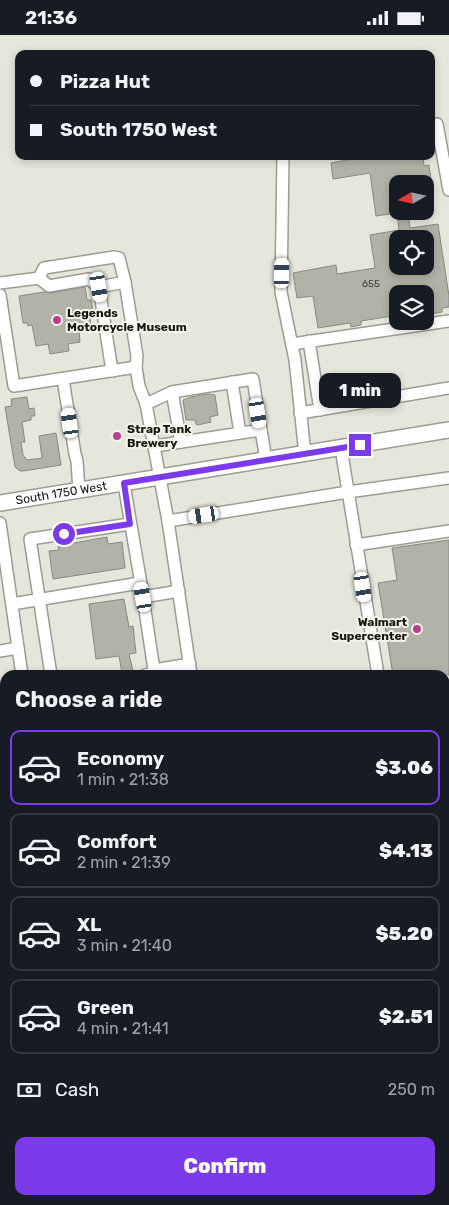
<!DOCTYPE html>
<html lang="en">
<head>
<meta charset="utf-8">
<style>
  :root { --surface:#171b24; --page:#20242c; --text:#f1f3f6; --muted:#9ea1a6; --line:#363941; --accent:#7c3aed }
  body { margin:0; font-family:Rubik,sans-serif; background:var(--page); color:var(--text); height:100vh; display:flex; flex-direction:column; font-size:19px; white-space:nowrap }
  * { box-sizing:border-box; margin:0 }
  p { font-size:16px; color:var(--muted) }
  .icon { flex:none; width:28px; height:28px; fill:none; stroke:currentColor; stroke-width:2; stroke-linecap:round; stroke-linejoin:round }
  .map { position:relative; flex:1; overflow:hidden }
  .details { position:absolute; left:0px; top:635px; width:450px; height:535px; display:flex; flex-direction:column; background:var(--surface); border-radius:15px 15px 0 0; box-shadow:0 2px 8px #0003 }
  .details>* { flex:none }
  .guide { position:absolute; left:15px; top:15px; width:420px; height:110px; border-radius:10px; box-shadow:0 2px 8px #0003; display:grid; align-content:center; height:110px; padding:0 15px; background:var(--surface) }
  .needle { width:32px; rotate:261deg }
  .buttons { position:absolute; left:389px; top:140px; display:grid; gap:10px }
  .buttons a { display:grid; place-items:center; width:45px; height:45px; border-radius:10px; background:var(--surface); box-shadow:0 2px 8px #0003; font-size:25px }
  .end { position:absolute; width:22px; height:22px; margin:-11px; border:6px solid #7c3aed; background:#fff; box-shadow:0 0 0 2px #fff }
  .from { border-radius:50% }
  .bubble { position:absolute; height:35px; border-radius:10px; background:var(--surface); box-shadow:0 2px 8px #0003; font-size:16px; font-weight:800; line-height:35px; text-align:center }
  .car { position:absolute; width:15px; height:30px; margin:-15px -8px; border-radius:6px; box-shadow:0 0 4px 1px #0007; background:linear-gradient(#fff 24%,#345 0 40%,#fff 0 76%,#345 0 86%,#fff 0) }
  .guide b { display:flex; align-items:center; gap:18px; height:48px; font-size:19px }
  .guide b+b { border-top:1px solid var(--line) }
  .guide i { width:12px; height:12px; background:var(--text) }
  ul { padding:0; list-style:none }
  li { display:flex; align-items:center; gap:15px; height:75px; margin:0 10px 8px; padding:0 5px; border:2px solid var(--line); border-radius:10px }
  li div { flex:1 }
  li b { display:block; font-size:19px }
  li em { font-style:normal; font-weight:800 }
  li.current { border-color:var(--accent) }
  li>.icon { width:45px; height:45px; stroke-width:1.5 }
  h2 { padding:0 15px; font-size:22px; line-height:60px }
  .pay { display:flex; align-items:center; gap:12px; height:55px; padding:0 15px; font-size:19px }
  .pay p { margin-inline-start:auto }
  .button { display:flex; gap:10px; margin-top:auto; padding:10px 15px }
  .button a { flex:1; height:58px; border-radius:10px; background:var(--accent); color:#fff; font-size:20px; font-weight:800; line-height:58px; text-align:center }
  .status { display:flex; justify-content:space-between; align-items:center; height:35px; padding:0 25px; background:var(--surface); direction:ltr }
  .status svg { height:14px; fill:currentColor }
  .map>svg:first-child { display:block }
</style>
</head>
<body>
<div class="status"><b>21:36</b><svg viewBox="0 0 49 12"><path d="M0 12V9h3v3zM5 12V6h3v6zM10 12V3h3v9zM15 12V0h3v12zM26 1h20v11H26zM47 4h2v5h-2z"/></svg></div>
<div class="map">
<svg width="449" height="1170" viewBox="0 0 449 1170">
  <rect width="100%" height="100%" fill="#e6e7dc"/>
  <!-- green -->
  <g fill="#c9cbae">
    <polygon points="0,743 5,745 5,874 0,876"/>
    <polygon points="5,1097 5,1165 194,1165 190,1170 0,1170 0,1099"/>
  </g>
  <!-- building -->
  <g fill="#b2b2a8" stroke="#88897f" fill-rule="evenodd">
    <path d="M 367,121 L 423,121 L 424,131 L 429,130 L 433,159 L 425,160 L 425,149 L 398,149 L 398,176 L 408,176 L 410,193 L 438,189 L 449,261 L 449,272 L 442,273 L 442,277 L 425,280 L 425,259 L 398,259 L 398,280 L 361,286 L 361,290 L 351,292 L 350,288 L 318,293 L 313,261 L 297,263 L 293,238 L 336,230 L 337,239 L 375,233 L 370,200 L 399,195 L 397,178 L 376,181 L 370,138 L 333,144 L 331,128 ZM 398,204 L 425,204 L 425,231 L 398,231 Z"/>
    <polygon points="85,252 87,265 91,265 94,281 90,282 91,293 79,295 80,307 68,309 69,316 50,319 48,309 36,311 32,290 28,291 27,288 23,288 19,261 44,257 50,258"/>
    <polygon points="207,359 215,360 218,380 210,382 211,387 198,390 196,389 195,385 186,385 183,365 191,362"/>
    <polygon points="27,362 29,374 34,373 35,381 31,381 31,385 22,387 25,407 21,407 23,420 27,425 42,423 39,401 56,398 61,430 23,436 20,436 15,432 5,372 12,371 11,364"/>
    <polygon points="107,502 108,509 122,507 125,533 53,544 49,516 59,515 58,511"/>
    <polygon points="449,505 449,640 393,640 378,548 397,545 392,513"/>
    <polygon points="124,564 129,592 133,591 136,618 129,619 133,636 122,638 119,621 96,624 89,569"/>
  </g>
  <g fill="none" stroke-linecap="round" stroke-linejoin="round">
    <defs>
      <g id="minor">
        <polyline points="431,90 437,89 449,155"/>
        <polyline points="283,121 281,257 295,325 305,419"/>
        <polyline points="39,243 49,251 89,244 99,252 112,336"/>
        <polyline points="0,248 39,243 44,233 114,222 119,223 125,247 137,321 136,332"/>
        <polyline points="99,252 125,247"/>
        <polyline points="0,260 14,351 136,332 139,351 146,369 168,486"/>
        <polyline points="309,306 320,375"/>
        <polyline points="292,309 449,286"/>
        <polyline points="63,344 75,419 77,426 79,456"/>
        <polyline points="232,347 240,398"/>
        <polyline points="172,357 181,407"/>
        <polyline points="146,369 172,357 253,344 261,395"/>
        <polyline points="300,378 449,353"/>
        <polyline points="155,411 261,395 266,425"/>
        <polyline points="341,413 378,640"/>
        <polyline points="124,449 142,555"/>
        <polyline points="0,488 22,640"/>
        <polyline points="356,510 449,496"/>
        <polyline points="179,556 143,562 154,635 190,629"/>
        <polyline points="12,569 140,548"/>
        <polyline points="0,616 18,613"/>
        <polyline points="51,640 30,504 130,489"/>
        <polyline points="145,640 155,638"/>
        <polyline points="191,640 168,486 348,457 449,443"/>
        <polyline points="445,788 449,787"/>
        <polyline points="445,839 449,838"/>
        <polyline points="445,995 449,994"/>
        <polyline points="445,1039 449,1037"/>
        <polyline points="445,1069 449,1067"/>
        <polyline points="206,1170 209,1165"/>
        <polyline points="289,1170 292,1167 299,1166 306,1170"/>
        <polyline points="331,1170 332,1165"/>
      </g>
      <g id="major">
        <path id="s1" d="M 0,468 L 449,395"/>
      </g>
      <g id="highway">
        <polyline points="0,891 5,890"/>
        <polyline points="445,891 449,891"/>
        <polyline points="445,927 449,926"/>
        <polyline points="445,946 449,945"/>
        <polyline points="0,962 5,961"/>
        <polyline points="0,995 5,994"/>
        <polyline points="0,1068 5,1070"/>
        <polyline points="0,1089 5,1088"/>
      </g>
    </defs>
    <!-- minor casing -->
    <use href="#minor" stroke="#9b9c92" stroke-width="14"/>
    <!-- major casing -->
    <use href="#major" stroke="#9b9c92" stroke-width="18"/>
    <!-- highway casing -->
    <use href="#highway" stroke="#9b9c92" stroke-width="20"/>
    <!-- minor -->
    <use href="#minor" stroke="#fff" stroke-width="11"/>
    <!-- major -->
    <use href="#major" stroke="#fff" stroke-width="15"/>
    <!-- highway -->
    <use href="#highway" stroke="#fff" stroke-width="18"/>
  </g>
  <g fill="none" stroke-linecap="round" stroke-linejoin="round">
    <!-- route -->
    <polyline stroke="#7c3aed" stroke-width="6" points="64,499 130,489 124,448 360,410"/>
  </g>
  <!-- markers -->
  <g fill="#b73e93" stroke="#f4f4e9" stroke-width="2">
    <circle cx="57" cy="285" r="5"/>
    <circle cx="117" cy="401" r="5"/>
    <circle cx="417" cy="594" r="5"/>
  </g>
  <g text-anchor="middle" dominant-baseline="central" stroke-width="4" stroke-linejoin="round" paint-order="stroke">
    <!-- number labels -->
    <g font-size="10" fill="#3c3c36">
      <text x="371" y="249">655</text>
    </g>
    <!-- poi labels -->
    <g font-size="12" font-weight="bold" fill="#141410" stroke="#f4f4e9" text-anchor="start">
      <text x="67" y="278">Legends<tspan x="67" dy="14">Motorcycle Museum</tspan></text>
      <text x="127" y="394">Strap Tank<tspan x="127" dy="14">Brewery</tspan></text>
      <text x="407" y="587" text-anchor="end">Walmart<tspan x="407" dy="14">Supercenter</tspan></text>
    </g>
    <!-- street labels -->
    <g font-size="12" fill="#141410" stroke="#f4f4e9">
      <text stroke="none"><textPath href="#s1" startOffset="62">South 1750 West</textPath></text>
    </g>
  </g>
</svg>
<div class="buttons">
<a><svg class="needle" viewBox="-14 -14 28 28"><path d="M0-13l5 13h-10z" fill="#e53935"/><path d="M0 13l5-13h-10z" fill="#9ea1a6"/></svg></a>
<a><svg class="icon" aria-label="locate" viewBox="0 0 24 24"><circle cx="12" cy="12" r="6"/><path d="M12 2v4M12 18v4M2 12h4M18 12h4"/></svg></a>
<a><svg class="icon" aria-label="layers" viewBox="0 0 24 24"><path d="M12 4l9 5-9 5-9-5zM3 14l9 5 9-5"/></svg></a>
</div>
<i class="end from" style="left:64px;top:499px"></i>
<i class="end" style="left:360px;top:410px"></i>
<div class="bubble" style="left:319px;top:338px;width:82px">1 min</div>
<i class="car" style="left:282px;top:238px;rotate:1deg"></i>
<i class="car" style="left:99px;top:252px;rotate:171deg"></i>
<i class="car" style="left:258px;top:378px;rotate:171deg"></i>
<i class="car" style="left:70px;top:388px;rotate:352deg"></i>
<i class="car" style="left:204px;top:480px;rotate:261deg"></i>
<i class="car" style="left:363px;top:552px;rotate:171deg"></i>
<i class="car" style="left:143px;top:562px;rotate:350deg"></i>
<div class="guide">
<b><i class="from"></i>Pizza Hut</b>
<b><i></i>South 1750 West</b>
</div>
<section class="details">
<h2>Choose a ride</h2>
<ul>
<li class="current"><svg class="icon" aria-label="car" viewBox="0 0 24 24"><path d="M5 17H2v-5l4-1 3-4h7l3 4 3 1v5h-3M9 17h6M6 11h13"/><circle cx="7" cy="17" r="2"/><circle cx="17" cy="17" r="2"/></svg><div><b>Economy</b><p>1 min · 21:38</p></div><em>$3.06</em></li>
<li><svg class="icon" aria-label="car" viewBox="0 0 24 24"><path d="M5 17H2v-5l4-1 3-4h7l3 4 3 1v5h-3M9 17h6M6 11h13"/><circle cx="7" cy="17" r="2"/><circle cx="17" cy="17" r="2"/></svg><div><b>Comfort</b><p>2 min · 21:39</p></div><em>$4.13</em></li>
<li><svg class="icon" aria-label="car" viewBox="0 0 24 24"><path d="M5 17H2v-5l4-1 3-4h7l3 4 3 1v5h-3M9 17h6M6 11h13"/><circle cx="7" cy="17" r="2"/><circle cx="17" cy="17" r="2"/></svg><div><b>XL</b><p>3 min · 21:40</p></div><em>$5.20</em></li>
<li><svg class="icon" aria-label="car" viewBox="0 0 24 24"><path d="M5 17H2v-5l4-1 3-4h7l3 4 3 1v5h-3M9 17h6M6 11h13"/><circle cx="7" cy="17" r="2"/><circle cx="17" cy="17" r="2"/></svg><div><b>Green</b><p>4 min · 21:41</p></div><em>$2.51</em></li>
</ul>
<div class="pay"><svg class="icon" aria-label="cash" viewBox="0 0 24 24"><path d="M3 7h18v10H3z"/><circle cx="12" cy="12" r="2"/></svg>Cash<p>250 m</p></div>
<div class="button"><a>Confirm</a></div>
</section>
</div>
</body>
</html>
